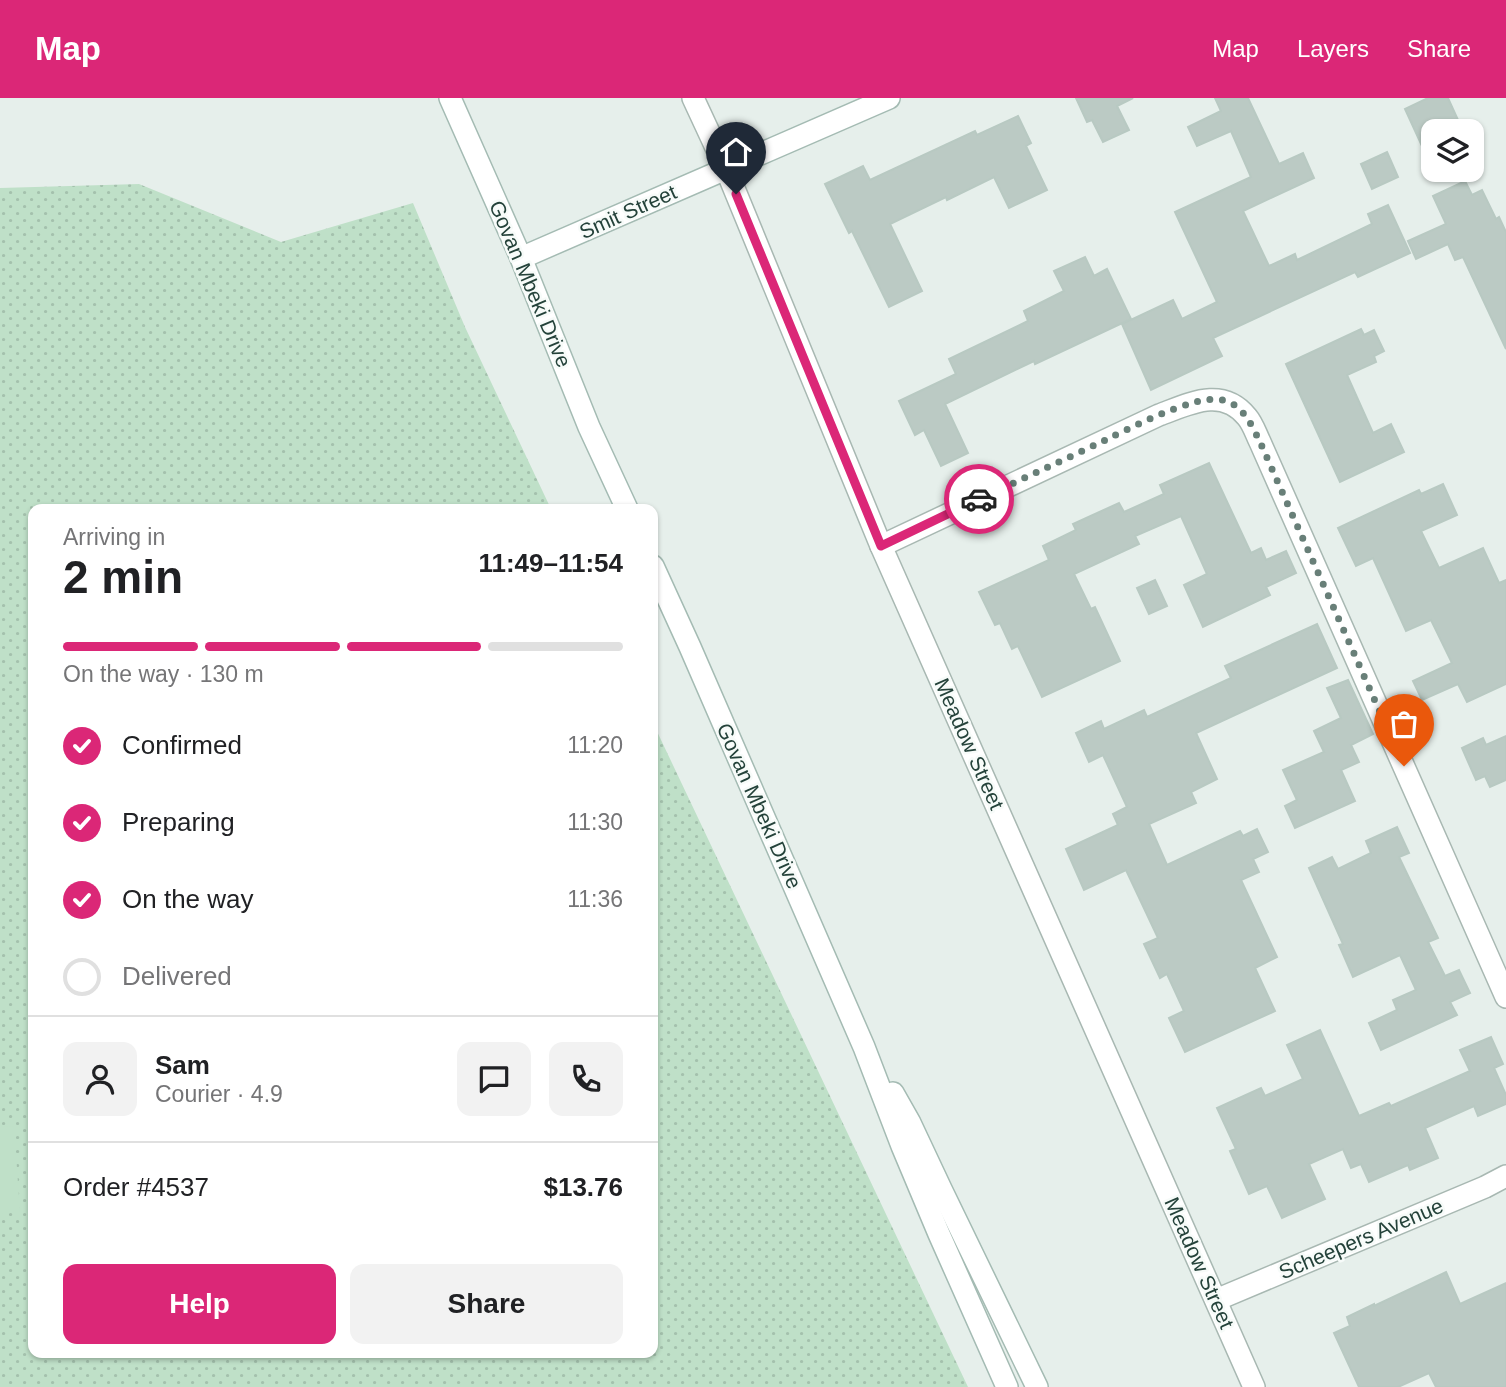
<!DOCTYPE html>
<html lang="en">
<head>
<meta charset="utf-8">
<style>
	body { margin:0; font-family:Helvetica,sans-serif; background:#f2f2f2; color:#202124; height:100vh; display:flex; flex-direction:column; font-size:26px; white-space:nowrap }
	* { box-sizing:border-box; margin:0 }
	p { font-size:23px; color:#757577 }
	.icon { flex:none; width:38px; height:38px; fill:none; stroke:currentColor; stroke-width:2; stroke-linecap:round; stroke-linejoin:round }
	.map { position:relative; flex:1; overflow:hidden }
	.drawer { position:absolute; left:28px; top:406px; width:630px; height:854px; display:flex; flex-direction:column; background:#fff; border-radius:14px; box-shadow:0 2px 5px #0004 }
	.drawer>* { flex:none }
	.tools { position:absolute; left:1421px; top:21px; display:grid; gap:14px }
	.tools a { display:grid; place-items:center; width:63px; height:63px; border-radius:14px; background:#fff; box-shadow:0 2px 5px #0004; font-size:35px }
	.pin { position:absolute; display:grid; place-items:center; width:60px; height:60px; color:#fff; margin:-72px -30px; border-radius:50% 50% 50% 0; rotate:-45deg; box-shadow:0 0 7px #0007 }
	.pin .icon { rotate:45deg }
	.courier { position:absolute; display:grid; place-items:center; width:70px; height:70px; margin:-35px; border:5px solid #db2777; border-radius:50%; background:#fff; color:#222; box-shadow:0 2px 9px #0007 }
	.headline em { font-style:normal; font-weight:700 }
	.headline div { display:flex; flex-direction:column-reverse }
	.headline { display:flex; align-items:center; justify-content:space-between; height:119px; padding:0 35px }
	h1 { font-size:46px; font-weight:700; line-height:52px }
	.bar { display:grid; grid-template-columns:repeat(4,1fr); gap:10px 7px; align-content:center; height:84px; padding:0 35px }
	.bar i { height:9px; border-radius:5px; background:#e0e0e0 }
	.bar .selected { background:#db2777 }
	.bar p { grid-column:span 4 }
	.line { display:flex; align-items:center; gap:18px; padding:0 35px; border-top:2px solid #e0e0e0 }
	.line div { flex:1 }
	.round { display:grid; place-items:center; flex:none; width:74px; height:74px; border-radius:14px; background:#f2f2f2 }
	ol { padding:0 35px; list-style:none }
	li { display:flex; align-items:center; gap:21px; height:77px }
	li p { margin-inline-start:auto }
	li .icon { padding:7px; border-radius:50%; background:#db2777; color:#fff; stroke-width:4 }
	li:last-child { color:#757577 }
	li i { width:38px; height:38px; border:4px solid #e0e0e0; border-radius:50% }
	.cta { display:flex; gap:14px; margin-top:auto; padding:14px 35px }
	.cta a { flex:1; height:80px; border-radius:14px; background:#db2777; color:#fff; font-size:28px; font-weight:700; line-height:80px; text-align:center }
	.cta a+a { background:#f2f2f2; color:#202124 }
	header { display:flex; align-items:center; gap:42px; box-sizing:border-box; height:98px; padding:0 35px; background:#db2777; color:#fff }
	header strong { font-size:33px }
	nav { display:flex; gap:38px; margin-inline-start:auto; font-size:24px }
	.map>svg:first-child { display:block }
	.grass { fill:url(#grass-dots) }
	.pitch { fill:#bfe0c8 }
	.building { fill:#bbcac4; stroke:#b8c9c2; stroke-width:2 }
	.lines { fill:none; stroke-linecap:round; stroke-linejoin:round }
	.street-casing { stroke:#a8b8b2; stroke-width:24 }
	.secondary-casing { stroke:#a4bbb3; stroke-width:24 }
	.street { stroke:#fff; stroke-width:21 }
	.secondary { stroke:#fff; stroke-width:21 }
	.done { stroke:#687f78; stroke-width:7; stroke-dasharray:0 12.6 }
	.route { stroke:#db2777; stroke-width:9 }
	.labels { text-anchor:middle; stroke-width:5; stroke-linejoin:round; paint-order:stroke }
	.street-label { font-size:21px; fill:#24423a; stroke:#f7fbf9 }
</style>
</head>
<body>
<header>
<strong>Map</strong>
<nav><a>Map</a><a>Layers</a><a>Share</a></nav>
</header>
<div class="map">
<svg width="1506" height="1289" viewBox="0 0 1506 1289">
	<defs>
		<pattern id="grass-dots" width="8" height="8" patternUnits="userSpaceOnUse" patternTransform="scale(1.75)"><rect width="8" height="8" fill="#bfe0c8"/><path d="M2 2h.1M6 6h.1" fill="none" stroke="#a4c1ad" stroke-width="1.8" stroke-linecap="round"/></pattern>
	</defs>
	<rect width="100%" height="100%" fill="#e6efeb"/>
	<path class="grass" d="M139,86l142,58 132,-39 52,124 86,182h-518v844h620v-630l315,664h-968v-1199z"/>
	<path class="pitch" d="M14,1028l6,86 -20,2v-87z"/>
	<g class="building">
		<path d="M1076,0h57l-16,8 12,24 -26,12 -11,-22 -5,2z"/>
		<path d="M1215,0h33l31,66 24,-11 11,25 -71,33 26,55 26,-12 2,6 75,-36 -4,-10 20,-9 22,48 -52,24 -3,-5 -142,66 9,18 -71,34 -29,-66 51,-24 9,19 35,-17 -42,-90 76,-35 -20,-46 -34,15 -9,-19 33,-16z"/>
		<path d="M1428,0h20l15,33h-30v39l-28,-61z"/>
		<path d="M1018,18l13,27 -5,3 21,44 -38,18 -15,-31 -47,23 -1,-3 -56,27 32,67 -33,16 -37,-76 -3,2 -24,-49 38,-18 7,14 105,-49 2,4z"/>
		<path d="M1387,54l11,25 -26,12 -11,-25z"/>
		<path d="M1465,83l7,14 10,-5 14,29 3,-2 7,15v117l-43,-92 -8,3 -7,-16 -32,15 -8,-18 38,-17 -13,-28z"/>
		<path d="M1085,159l9,19 13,-7 24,50 -96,45 -1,-3 -89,43 23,49 -27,13 -17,-36 -9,5 -16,-34 57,-27 -7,-15 79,-38 -4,-10 40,-20 -10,-20z"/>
		<path d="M1361,231l3,6 10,-5 10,21 -10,5 2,6 -29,13 26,58 18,-9 13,28 -64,30 -54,-118z"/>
		<path d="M1209,365l42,90 10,-5 5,12 20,-9 10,22 -30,14 4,8 -67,32 -19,-42 23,-11 -26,-58 -46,20 4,8 -65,30 17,35 4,-2 25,54 -78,36 -24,-51 -6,3 -12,-26 -5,2 -16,-33 70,-32 -6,-14 33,-16 -3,-6 46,-21 5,9 40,-18 -4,-9z"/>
		<path d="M1443,386l14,31 -36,16 18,37 44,-20 16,35 7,-3v104l-39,18 -9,-18 -36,16 -9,-19 39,-18 -21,-43 -25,11 -33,-73 -17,8 -18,-38 81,-38 2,4z"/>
		<path d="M1155,482l12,26 -18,8 -12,-26z"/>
		<path d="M1317,526l20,44 -141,65 21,46 -26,13 5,11 -47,21 18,41 73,-34 3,5 14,-7 11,23 -15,7 6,13 -18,8 36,77 -22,11 20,43 -90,41 -16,-34 15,-7 -17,-37 -7,4 -16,-34 14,-6 -32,-68 -42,20 -18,-41 52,-24 -5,-11 14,-7 -24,-52 -14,7 -13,-29 25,-12 3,8 40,-19 3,7 84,-39 -6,-12z"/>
		<path d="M1348,582l25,54 -22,11 8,17 -18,8 14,31 -60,27 -10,-22 12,-6 -14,-30 41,-18 -10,-21 27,-13 -14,-30z"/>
		<path d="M1506,638v44l-16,7 -5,-11 -9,4 -14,-32 21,-10 3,7z"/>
		<path d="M1397,729l12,26 -10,4 39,81 -10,4 17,34 14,-6 11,23 -20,9 7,13 -76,35 -12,-27 28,-13 -4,-10 23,-10 -16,-35 -47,22 -14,-32 4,-1 -34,-76 23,-11 6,12 33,-16 -5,-12z"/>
		<path d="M1320,932l39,86 30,-13 2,3 79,-35 -10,-21 31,-13 12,27 -9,4 12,27v9l-28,12 -4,-10 -49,22 13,30 -28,12 -2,-5 -39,17 -8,-18 -10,4 -8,-19 -34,15 16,35 -43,19 -15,-32 -18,8 -19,-43 6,-2 -19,-41 44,-20 4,8 38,-17 -16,-34z"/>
		<path d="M1446,1174l14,32 46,-21v104h-70l-7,-14 -31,14h-39l-25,-54 16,-7 -3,-9 27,-13v2z"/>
	</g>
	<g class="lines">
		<defs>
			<g id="street">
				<path d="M693,0l33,71 155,377 373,841"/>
				<path d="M881,448l278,-131c30,-11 63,-29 88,2 6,7 9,17 13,25l246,555"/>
				<path d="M1216,1202l269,-113 21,-11"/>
			</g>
			<g id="secondary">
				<path d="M450,0l71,160 68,169 38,82"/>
				<path d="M521,160l368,-160"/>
				<path d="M653,468l37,81 174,400 38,99 37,88 68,153"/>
				<path d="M893,995l17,30 31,66 96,198"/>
			</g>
		</defs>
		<use href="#street" class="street-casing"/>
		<use href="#secondary" class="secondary-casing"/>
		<use href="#street" class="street"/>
		<use href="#secondary" class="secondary"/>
	</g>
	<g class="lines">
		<path class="done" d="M979,401c39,-18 78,-36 118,-55 26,-12 98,-51 125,-44 21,4 30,26 38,42l144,324"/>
		<path class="route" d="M736,96l145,352 98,-47"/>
	</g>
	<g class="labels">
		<g class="street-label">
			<text transform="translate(628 114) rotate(-24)" y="7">Smit Street</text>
			<text transform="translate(530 186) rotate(67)" y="7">Govan Mbeki Drive</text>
			<text transform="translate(969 646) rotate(66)" y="7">Meadow Street</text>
			<text transform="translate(759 708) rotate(66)" y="7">Govan Mbeki Drive</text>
			<text transform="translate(1361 1141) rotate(-23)" y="7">Scheepers Avenue</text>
			<text transform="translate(1199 1165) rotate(66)" y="7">Meadow Street</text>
		</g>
	</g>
</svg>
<div class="tools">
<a><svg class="icon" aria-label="layers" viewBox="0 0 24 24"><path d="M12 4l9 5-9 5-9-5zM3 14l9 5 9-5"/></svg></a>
</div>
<div class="pin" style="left:1404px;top:668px;background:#ea580c"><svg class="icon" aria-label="bag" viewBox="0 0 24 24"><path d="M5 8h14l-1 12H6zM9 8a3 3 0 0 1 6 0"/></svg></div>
<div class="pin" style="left:736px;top:96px;background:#1f2937"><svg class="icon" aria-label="home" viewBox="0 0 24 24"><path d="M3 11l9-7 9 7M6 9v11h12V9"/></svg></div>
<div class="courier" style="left:979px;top:401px"><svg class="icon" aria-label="car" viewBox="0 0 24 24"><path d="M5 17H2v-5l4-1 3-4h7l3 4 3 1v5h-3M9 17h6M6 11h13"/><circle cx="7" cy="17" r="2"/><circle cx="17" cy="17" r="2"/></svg></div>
<section class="drawer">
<div class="headline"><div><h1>2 min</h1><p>Arriving in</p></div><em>11:49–11:54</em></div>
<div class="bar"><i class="selected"></i><i class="selected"></i><i class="selected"></i><i></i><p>On the way · 130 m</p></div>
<ol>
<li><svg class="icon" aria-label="check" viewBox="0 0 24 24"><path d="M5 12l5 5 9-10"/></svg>Confirmed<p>11:20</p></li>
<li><svg class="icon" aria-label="check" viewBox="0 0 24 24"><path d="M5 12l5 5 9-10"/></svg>Preparing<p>11:30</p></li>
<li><svg class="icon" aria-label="check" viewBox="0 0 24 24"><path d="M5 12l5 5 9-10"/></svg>On the way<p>11:36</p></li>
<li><i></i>Delivered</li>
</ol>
<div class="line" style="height:126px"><a class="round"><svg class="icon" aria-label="person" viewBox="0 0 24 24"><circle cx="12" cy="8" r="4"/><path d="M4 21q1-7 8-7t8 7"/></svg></a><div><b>Sam</b><p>Courier · 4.9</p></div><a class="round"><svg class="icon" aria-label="chat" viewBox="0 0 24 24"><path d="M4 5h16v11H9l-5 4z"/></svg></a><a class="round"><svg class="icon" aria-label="phone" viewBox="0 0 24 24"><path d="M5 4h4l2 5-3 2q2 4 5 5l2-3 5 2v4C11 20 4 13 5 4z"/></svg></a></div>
<div class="line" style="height:91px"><div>Order #4537</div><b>$13.76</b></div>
<div class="cta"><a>Help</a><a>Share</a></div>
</section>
</div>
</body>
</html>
